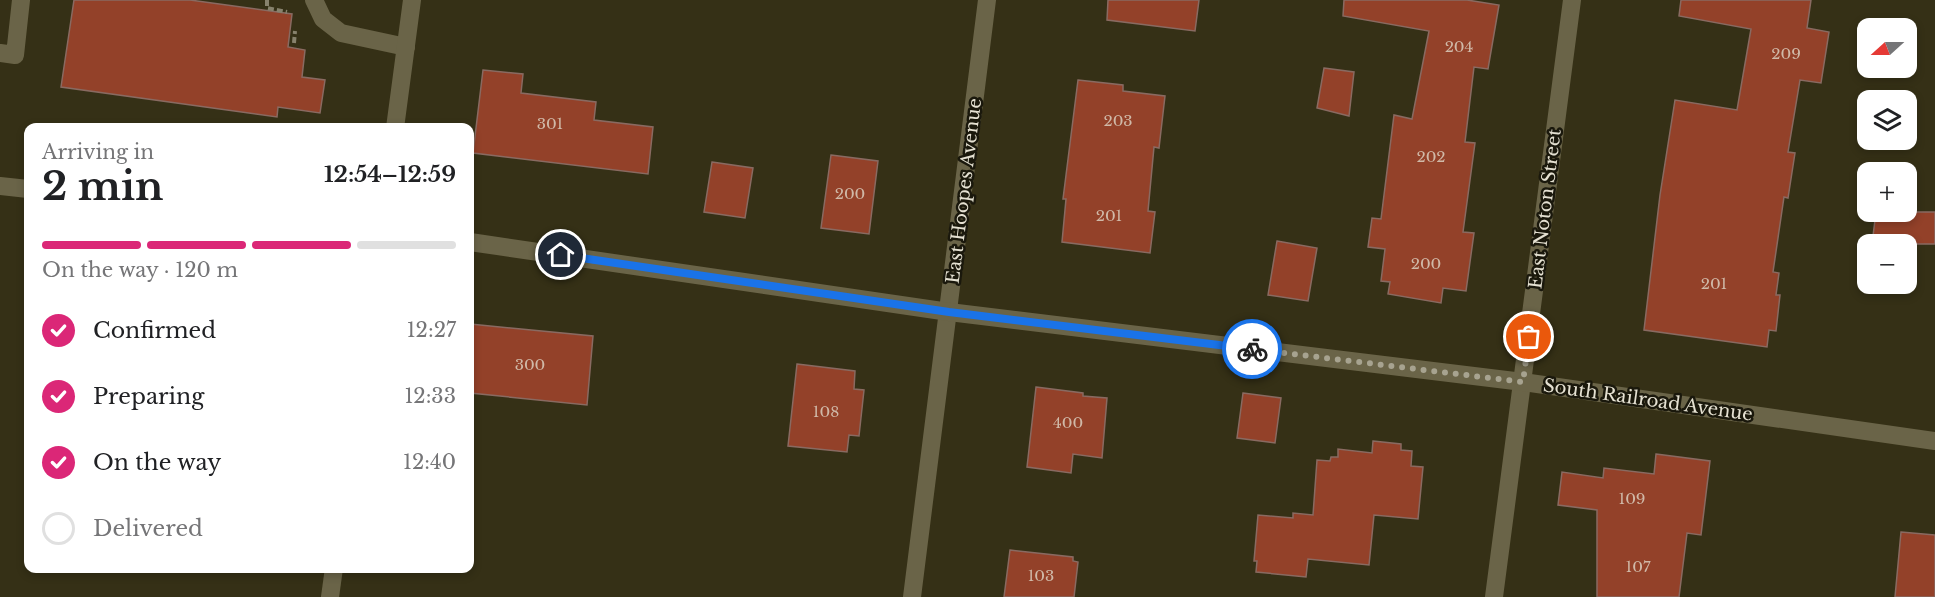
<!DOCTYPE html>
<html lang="en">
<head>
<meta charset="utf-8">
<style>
	body { margin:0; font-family:"Libre Baskerville",serif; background:#f6f6f6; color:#202124; height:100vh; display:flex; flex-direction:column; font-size:22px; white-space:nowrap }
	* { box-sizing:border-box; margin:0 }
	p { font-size:20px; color:#757577 }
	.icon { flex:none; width:33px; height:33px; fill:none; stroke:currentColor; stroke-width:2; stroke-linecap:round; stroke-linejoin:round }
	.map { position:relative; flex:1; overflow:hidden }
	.sheet { position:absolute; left:24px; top:123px; width:450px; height:450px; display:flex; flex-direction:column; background:#fff; border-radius:12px; box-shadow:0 3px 9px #0003 }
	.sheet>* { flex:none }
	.needle { width:39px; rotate:249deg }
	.tools { position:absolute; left:1857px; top:18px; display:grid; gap:12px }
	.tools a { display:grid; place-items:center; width:60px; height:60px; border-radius:12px; background:#fff; box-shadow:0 3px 9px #0003; font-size:30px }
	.pin { position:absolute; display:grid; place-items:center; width:51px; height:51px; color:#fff; margin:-26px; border:3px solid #fff; border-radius:50%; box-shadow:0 2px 6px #0007 }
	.courier { position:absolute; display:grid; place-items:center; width:60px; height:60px; margin:-30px; border:4px solid #1a73e8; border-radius:50%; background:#fff; color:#222; box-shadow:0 2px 8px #0007 }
	.head em { font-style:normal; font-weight:700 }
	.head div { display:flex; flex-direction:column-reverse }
	.head { display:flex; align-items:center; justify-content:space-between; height:102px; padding:0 18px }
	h1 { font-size:39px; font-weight:700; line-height:45px }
	.bar { display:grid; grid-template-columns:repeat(4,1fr); gap:9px 6px; align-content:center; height:72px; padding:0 18px }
	.bar i { height:8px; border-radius:4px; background:#e0e0e0 }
	.bar .active { background:#db2777 }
	.bar p { grid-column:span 4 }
	ol { padding:0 18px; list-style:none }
	li { display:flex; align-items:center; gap:18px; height:66px }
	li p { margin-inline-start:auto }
	li .icon { padding:6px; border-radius:50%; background:#db2777; color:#fff; stroke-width:4 }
	li:last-child { color:#757577 }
	li i { width:33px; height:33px; border:3px solid #e0e0e0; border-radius:50% }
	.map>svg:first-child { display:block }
	.building { fill:#934129; stroke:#896a61; stroke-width:1.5 }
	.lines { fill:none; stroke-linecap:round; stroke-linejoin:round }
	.path { stroke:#87826d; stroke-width:4; stroke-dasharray:6 3; stroke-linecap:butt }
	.service { stroke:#6a6448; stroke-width:18 }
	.minor { stroke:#6a6448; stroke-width:18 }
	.tertiary { stroke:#6a6448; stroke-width:18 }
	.done { stroke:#a7a390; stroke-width:6; stroke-dasharray:0 10.8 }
	.route { stroke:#1a73e8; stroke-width:8 }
	.labels { text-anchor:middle; stroke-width:5; stroke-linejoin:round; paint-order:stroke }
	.number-label { font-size:15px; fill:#d0b9a8 }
	.street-label { font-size:18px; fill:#e5e1d2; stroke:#1a180c }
</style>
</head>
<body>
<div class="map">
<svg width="1935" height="597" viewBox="0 0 1935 597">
	<rect width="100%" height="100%" fill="#353016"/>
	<g class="building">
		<path d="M74,0h116l102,14 -4,33 17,3 -3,27 23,3 -5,33 -42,-6 -1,10 -216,-30z"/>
		<path d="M1108,0h91l-4,31 -88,-11z"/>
		<path d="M1344,0h123l32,5 -11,64 -14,-2 -9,75 10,1 -12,89 11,1 -8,58 -23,-3 -2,15 -53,-9 2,-12 -9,-1 4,-32 -17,-2 4,-29 9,1 13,-104 18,4 17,-88 -86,-15z"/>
		<path d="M1681,0h130l-4,28 22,4 -8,51 -21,-3 -12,72 7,1 -7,45 -4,-1 -11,75 6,1 -3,22h4l-4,36 -7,-1 -2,17 -123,-17 16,-135 15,-95 62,10 14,-81 -72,-13z"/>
		<path d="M1324,68l30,4 -5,44 -32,-8z"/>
		<path d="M483,70l40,4 -2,19 75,9 -2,18 59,7 -5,47 -175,-21z"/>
		<path d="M1078,80l45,5v6l42,5 -6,52 -5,-1 -6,64 7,1 -5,41 -88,-11 4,-43h-3z"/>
		<path d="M831,155l47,6 -9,73 -48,-6z"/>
		<path d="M712,162l41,6 -8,50 -41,-6z"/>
		<path d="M1876,212h59v32h-63z"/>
		<path d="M1277,241l40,7 -9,53 -40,-6z"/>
		<path d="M470,324l123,12 -6,69 -117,-12z"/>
		<path d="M797,364l58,7 -1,18 10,1 -5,46 -10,-1 -2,17 -59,-6z"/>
		<path d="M1036,387l47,6v3l24,2 -5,60 -29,-4 -2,19 -44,-6z"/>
		<path d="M1243,393l38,5 -6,45 -38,-5z"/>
		<path d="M1373,441l28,3v6l11,1 -1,15 12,1 -5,52 -44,-4 -5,50 -61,-6 -2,18 -50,-5 1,-11h-3l4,-46 35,3v-5l20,2 4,-55 13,1 1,-4h7v-8l34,4z"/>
		<path d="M1656,454l54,7 -9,74 -14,-2 -8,64h-82v-87l-39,-5 4,-33 41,6 1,-10 50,6z"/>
		<path d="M1901,532l34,3v62h-40z"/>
		<path d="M1010,550l63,7v4l5,1 -4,35h-70z"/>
	</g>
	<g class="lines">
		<g class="path">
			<path d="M267,0v8l20,4"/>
			<path d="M294,43l1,-12"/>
		</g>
		<g class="service">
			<path d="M314,0l9,19 18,14 65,14"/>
			<path d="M0,53l15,2 6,-55"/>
		</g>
		<g class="minor">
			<path d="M395,128l17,-128"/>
			<path d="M330,597l4,-29"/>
			<path d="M912,597l75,-597"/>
			<path d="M1494,597l78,-597"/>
		</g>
		<g class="tertiary">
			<path d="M0,186l28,3"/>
			<path d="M470,242l479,70 574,70 412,59"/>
		</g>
	</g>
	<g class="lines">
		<path class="done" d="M1252,349l271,33 6,-45"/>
		<path class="route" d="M561,255l388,57 303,37"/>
	</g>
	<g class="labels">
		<g class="number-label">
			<text x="1459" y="52">204</text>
			<text x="1786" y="59">209</text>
			<text x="1118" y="126">203</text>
			<text x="550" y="129">301</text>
			<text x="1431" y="162">202</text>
			<text x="850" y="199">200</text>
			<text x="1109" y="221">201</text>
			<text x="1426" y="269">200</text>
			<text x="1714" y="289">201</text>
			<text x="530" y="370">300</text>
			<text x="826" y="417">108</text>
			<text x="1068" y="428">400</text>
			<text x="1632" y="504">109</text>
			<text x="1638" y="572">107</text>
			<text x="1041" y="581">103</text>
		</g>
		<g class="street-label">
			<text transform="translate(964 191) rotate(-83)" y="6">East Hoopes Avenue</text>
			<text transform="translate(1545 209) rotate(-83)" y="6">East Noton Street</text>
			<text transform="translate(1648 400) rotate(8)" y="6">South Railroad Avenue</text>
		</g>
	</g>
</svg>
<div class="tools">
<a><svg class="needle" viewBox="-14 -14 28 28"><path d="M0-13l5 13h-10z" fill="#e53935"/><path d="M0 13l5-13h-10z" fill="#757577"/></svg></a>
<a><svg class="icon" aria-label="layers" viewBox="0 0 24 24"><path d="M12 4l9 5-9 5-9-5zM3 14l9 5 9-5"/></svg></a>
<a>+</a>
<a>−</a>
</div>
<div class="pin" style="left:1529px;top:337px;background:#ea580c"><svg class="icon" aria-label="bag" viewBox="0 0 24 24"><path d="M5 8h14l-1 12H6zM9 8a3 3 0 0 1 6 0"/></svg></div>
<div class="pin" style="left:561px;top:255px;background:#1f2937"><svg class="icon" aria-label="home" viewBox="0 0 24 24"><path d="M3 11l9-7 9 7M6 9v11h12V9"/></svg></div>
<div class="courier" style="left:1252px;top:349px"><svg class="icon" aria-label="bike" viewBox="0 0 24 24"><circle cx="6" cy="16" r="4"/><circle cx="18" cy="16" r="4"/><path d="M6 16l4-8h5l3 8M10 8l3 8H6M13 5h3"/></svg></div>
<section class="sheet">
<div class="head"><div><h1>2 min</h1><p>Arriving in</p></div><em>12:54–12:59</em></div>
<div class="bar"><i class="active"></i><i class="active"></i><i class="active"></i><i></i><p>On the way · 120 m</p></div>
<ol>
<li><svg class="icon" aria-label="check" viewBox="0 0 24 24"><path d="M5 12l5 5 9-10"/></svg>Confirmed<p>12:27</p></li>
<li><svg class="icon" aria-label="check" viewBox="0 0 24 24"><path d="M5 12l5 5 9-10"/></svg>Preparing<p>12:33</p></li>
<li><svg class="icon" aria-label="check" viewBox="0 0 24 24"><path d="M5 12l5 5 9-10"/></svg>On the way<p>12:40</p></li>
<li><i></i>Delivered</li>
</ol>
</section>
</div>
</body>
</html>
